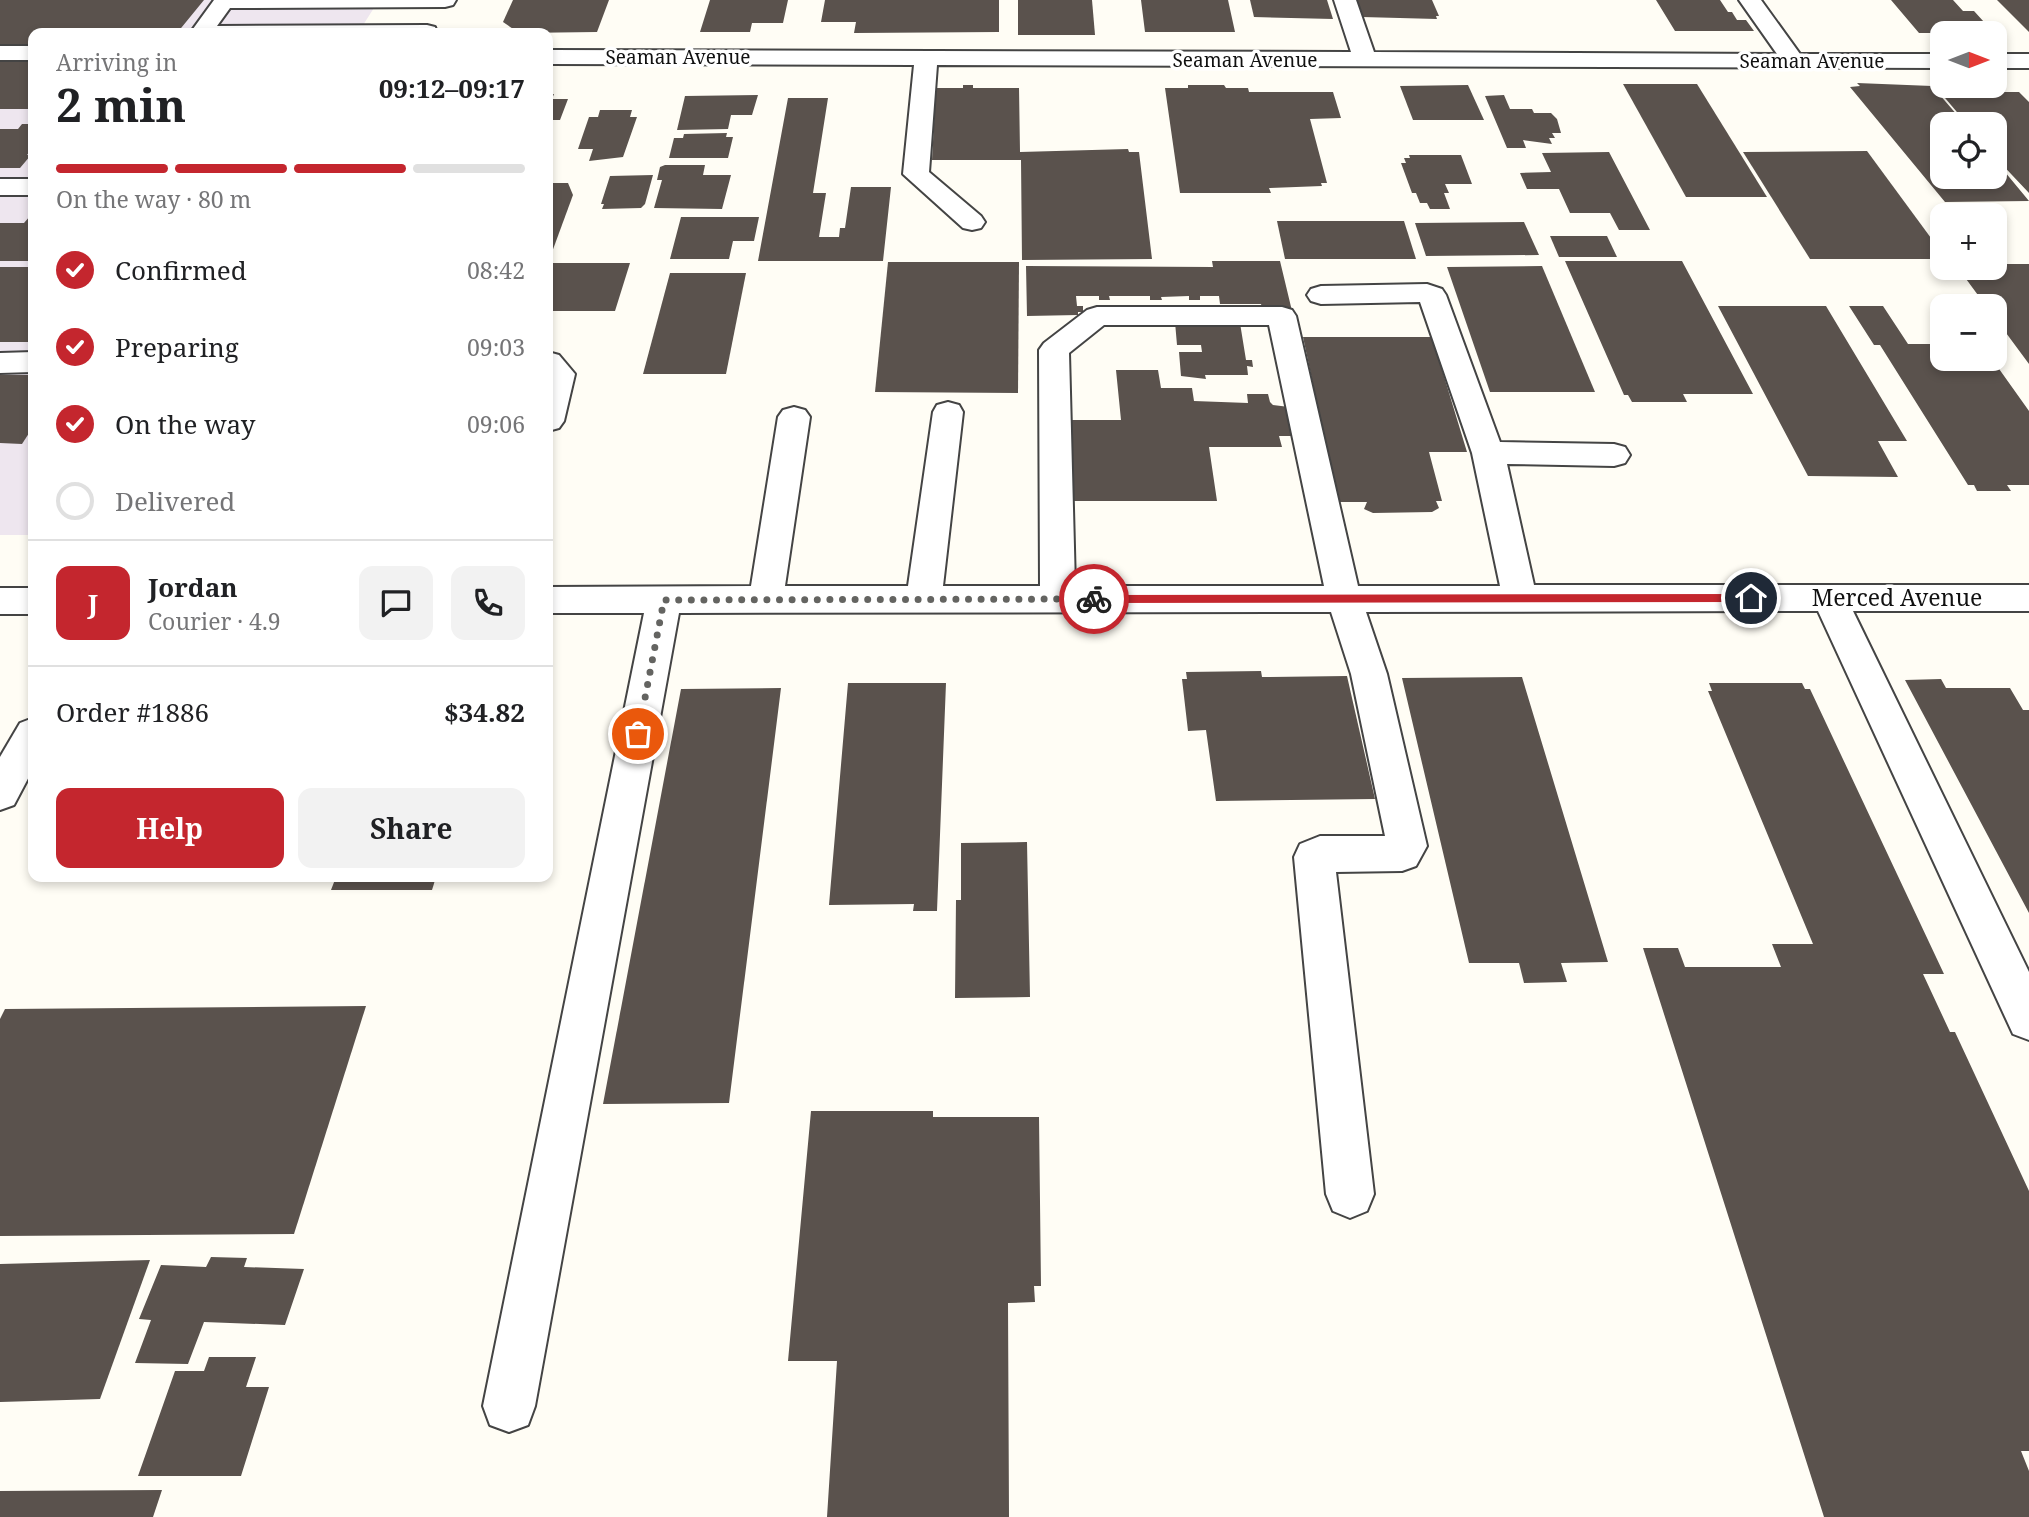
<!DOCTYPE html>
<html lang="en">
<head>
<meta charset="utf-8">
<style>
	body { margin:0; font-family:"Noto Serif",serif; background:#f2f2f2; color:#202124; height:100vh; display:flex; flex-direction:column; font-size:26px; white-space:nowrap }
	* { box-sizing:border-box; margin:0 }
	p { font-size:23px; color:#757577 }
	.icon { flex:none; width:38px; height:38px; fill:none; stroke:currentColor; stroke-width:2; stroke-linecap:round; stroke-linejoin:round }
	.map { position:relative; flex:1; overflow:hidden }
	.drawer { position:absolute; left:28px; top:28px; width:525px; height:854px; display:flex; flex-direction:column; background:#fff; border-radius:14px; box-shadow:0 4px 10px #0003 }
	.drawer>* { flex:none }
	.needle { width:46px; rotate:90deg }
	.fabs { position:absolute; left:1930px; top:21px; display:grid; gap:14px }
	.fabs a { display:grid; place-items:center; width:77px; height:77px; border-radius:14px; background:#fff; box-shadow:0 4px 10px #0003; font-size:35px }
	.pin { position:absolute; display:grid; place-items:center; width:60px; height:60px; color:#fff; margin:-30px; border:4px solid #fff; border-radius:50%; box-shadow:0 2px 7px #0007 }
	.courier { position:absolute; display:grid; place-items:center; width:70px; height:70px; margin:-35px; border:5px solid #c4262e; border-radius:50%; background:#fff; color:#222; box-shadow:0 2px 9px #0007 }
	.overview em { font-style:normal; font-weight:700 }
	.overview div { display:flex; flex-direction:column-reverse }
	.overview { display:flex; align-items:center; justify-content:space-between; height:119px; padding:0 28px }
	h1 { font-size:46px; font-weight:700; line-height:52px }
	.bar { display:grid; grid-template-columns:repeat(4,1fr); gap:10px 7px; align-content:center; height:84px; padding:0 28px }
	.bar i { height:9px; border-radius:5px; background:#e0e0e0 }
	.bar .current { background:#c4262e }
	.bar p { grid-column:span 4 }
	.line { display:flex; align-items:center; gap:18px; padding:0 28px; border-top:2px solid #e0e0e0 }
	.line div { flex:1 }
	.round { display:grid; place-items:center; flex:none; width:74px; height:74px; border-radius:14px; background:#f2f2f2 }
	ol { padding:0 28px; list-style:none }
	li { display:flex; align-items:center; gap:21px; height:77px }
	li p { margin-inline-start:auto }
	li .icon { padding:7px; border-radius:50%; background:#c4262e; color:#fff; stroke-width:4 }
	li:last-child { color:#757577 }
	li i { width:38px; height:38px; border:4px solid #e0e0e0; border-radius:50% }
	.button { display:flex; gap:14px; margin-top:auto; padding:14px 28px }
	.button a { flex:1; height:80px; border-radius:14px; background:#c4262e; color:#fff; font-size:28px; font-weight:700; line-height:80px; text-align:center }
	.button a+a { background:#f2f2f2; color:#202124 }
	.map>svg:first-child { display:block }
	.industrial { fill:#eee6ef }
	.building { fill:#5a524d }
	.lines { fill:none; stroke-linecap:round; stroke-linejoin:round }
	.minor-casing { stroke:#444; stroke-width:4 }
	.minor { fill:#fff; fill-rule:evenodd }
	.route { fill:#c4262e }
	.done { stroke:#646461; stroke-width:7; stroke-dasharray:0 12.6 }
	.labels { text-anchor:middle; stroke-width:7; stroke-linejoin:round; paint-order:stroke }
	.far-street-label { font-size:19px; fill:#111; stroke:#fff }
	.street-label { font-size:23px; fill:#111; stroke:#fff }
</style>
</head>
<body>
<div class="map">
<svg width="2029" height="1517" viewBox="0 0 2029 1517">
	<rect width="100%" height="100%" fill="#fffdf5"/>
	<path class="industrial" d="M0,0h379l-21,33h-325v502h-33z"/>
	<g class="building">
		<path d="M0,0h204l-27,33h-144v14h-33z"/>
		<path d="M513,0h96l-12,32 -78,1 -16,-11z"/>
		<path d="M710,0h78l-5,23h-31l-2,9h-50z"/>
		<path d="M825,0h174v32l-145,1 2,-11h-35z"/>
		<path d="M1018,0h74l3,35h-77z"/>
		<path d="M1141,0h87l7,32h-90z"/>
		<path d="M1250,0h77l6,19 -79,-2z"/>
		<path d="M1356,0h76l7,16h-3l1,3 -75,-2z"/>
		<path d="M1656,0h64l8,12h4l5,8h9l8,11h-79z"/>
		<path d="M1891,0h62l10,11h11l20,22h-75z"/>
		<path d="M1997,0h32v32z"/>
		<rect x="0" y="61" width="33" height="48"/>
		<path d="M1857,83l75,3 33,38h-23v53h53v-17l34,41 -84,1 -95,-115 10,-1z"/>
		<path d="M1623,84h74l70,113h-81z"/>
		<path d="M963,85h10v3h46l1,64 108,-3 1,3h10l13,107 -130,1 -1,-100h-89l4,-72h27z"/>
		<path d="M1188,85h36l2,3h22l1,4h84l8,26 -31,1 17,64h-6l1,3 -53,2 2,5h-91l-15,-105h23z"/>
		<path d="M1468,85l16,35h-71l-13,-34z"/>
		<path d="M1940,92h79l10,10v91l-34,-36v-33h-28z"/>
		<path d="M548,94h6l-2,5h16l-8,21h-12z"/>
		<path d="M758,95l-6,20h-21l-3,14 -51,1 8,-34z"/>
		<path d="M1504,95l6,14h22l2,4h17l6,6 4,14h-9l3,5h-6l3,6 -29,-4 3,8h-19l-22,-52z"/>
		<path d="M788,98h40l-15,95h13l-7,44h20l1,-9h5l6,-41h40l-8,74h-125z"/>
		<path d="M600,110h32l-2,7h7l-14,40 -34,4 4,-12h-15l11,-32h9z"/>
		<path d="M22,124h11v24l-6,7h4l-11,13h-20v-39h18z"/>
		<path d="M727,133l-1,4h7l-5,21h-59l5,-20h9l1,-4z"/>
		<path d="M1867,151l75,102v6h-132l-67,-107z"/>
		<path d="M1609,152l41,78h-31l-9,-17h-40l-11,-24h-32l-7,-16 31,-1 -9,-19z"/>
		<path d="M1409,155h52l11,29h-27l4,9h-5l6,16h-20l-3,-6h-7l-4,-10h-4l-11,-30h5l-2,-5h6z"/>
		<path d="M665,165h40l-2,10h28l-9,34 -68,-1 8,-28h-5l3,-13z"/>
		<path d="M653,175l-8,29 -4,4 -39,1 2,-5h-3l9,-28z"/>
		<path d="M548,183h20l5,12 -25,68z"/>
		<path d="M30,216h3v45h-33v-38h24z"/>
		<path d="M681,217h78l-5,24h-21l-4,18h-59z"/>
		<path d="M1277,221h127l12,38h-131z"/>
		<path d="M1524,222l15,33 -113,1 -11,-33z"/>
		<path d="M1550,236h57l10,21h-58z"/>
		<path d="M1212,261h68l12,50h-29l-2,-7h-41l-1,-8h-19v4h-11v-4l-28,1 1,3h-12v-4h-41l1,4h-11v-4h-23l1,10h6v6h-5v3l-51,1 -1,-50 187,1z"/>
		<path d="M1565,261h117l71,133h-70l4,8h-55l-4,-7h-4z"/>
		<path d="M888,262h131l-1,131 -143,-1z"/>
		<path d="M548,263h82l-15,48h-67z"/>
		<path d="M1995,264h34v100l-34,-46v-12h-9l-28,-38h37z"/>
		<path d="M1542,266l53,126h-105l-43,-125z"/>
		<rect x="0" y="267" width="33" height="75"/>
		<path d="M670,273h76l-20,101h-83z"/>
		<path d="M1718,306h108l81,135h-29l20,36 -90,-1z"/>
		<path d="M1849,306h34l25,38h34v15h50l37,52v74h-22l4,6h-34l-3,-6h-6l-88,-140h-6z"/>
		<path d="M1175,322l65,1 6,37h6l1,7 -6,-1 1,9h-43l1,4 -25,-3 -2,-24h23l-1,-7h-24z"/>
		<path d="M1303,337h129l35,115h-38l13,49h-6l3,7 -7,4 -59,1 -9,-4 3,-7h-29z"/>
		<path d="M1116,370h42l3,18h31l2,13 54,2 -1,-9h21l2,8 3,3 24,3 6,28h-24l3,11h-73l8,54h-151l-3,-81h58z"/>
		<path d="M0,375h33v52l-11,17 -22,-1z"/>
		<path d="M1261,671l1,6 85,-1 28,123 -159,2 -10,-71 -18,1 -6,-52h5l-1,-7z"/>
		<path d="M1522,677l86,285 -47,1 6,19 -43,1 -5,-20h-50l-67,-285z"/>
		<path d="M1941,679l5,9h64l13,22h6v203l-124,-233z"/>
		<path d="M848,683h98l-9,228h-24l1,-7 -85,1z"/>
		<path d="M1709,683h93l3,6h5l134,285h-21l27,58h5l74,159v260h-8l8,20v46h-205l-181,-569h35l7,19h96l-9,-23h41l-105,-253h4z"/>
		<path d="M781,688l-52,415 -126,1 78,-415z"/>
		<path d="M1027,842l3,155 -75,1 1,-98h5v-57z"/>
		<path d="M336,877h100l-4,13h-101z"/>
		<path d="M366,1006l-72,228 -294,2v-217l5,-10z"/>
		<path d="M811,1111h122v6h106l2,169h-7l1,16 -27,1 1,214h-182l10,-156h-49z"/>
		<path d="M211,1257l36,1 -3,9 60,2 -19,56 -81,-3 -16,42 -53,-1 16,-43 -12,-1 22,-54 45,2z"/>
		<path d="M150,1260l-50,139 -100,3v-138z"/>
		<path d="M209,1357h47l-10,30h23l-28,89h-103l37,-105h29z"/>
		<path d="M162,1490l-9,27h-153v-26z"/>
	</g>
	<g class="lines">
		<defs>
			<g id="minor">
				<path d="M214,0h242l-3,5 -8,2 -215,1 -13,18 210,-1 8,2 2,6h-247z"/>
				<path d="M1334,0h22l18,52 403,2 -38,-54h22l39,54h142v14l-1005,-3 -8,107 52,44 4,6 -4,6 -9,2 -9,-2 -60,-54 11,-109 -366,-1v-14l803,2z"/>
				<rect x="0" y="46" width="33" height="14"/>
				<rect x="1995" y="54" width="34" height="14"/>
				<rect x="0" y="179" width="33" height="16"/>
				<path d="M1427,284l15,5 4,6 54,147 114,2 11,3 5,8 -5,8 -11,3 -107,-2 27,121h495v26h-176l176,361v68l-16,-6 -195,-423 -452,1 21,62 40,172 -11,20 -14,5 -66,1 38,322 -7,17 -17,7 -17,-7 -7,-17 -32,-337 6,-13 20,-8h65l-34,-162 -20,-62 -652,1 -144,793 -7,19 -19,7 -19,-7 -7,-19 161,-793h-96v-26l203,-1 27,-169 5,-7 11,-3 11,3 5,7 -25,169h123l25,-174 4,-7 11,-3 11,3 4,7 -20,174h97l-1,-236 5,-7 43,-33 10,-3h185l10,3 4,6 62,270h142l-28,-133 -52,-151 -99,2 -10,-3 -4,-6 4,-6 10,-3zM1104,325h165l55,261h-249l-6,-233z"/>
				<path d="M33,352v20l-33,1v-20z"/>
				<path d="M548,352l11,3 16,19 -11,47 -5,7 -11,3z"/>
				<rect x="0" y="588" width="33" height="26"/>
				<path d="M33,718v51l-19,36 -14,5v-53l20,-34z"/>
			</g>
		</defs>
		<use href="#minor" class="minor-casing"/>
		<use href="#minor" class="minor"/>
	</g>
	<path class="route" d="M1751,594l6,4 -6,4 -657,1 -5,-4 5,-4z"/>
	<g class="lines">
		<path class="done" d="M638,734l26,-134 430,-1"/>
	</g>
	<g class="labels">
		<g class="far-street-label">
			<text x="678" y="64">Seaman Avenue</text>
			<text x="1245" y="67">Seaman Avenue</text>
			<text x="1812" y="68">Seaman Avenue</text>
		</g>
		<g class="street-label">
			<text x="1897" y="606">Merced Avenue</text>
		</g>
	</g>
</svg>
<div class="fabs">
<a><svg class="needle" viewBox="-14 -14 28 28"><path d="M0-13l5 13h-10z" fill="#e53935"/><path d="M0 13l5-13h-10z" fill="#757577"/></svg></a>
<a><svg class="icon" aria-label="locate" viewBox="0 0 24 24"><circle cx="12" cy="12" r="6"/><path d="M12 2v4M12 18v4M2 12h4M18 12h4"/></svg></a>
<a>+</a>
<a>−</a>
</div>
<div class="pin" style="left:638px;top:734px;background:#ea580c"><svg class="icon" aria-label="bag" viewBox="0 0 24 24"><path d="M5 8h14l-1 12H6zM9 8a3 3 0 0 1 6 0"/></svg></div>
<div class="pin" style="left:1751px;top:598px;background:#1f2937"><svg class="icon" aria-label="home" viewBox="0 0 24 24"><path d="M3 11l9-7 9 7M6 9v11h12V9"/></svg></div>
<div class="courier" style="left:1094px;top:599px"><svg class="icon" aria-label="bike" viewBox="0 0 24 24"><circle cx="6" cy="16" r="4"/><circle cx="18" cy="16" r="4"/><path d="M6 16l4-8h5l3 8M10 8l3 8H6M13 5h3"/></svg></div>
<section class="drawer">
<div class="overview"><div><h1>2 min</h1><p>Arriving in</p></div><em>09:12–09:17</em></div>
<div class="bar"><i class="current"></i><i class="current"></i><i class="current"></i><i></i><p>On the way · 80 m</p></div>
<ol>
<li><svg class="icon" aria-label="check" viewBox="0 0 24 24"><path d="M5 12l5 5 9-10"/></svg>Confirmed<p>08:42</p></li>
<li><svg class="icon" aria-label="check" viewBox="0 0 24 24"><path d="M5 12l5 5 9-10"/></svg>Preparing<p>09:03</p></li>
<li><svg class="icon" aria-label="check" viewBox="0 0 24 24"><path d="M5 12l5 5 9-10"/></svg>On the way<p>09:06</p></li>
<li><i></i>Delivered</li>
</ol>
<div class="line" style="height:126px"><b class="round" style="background:#c4262e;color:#fff">J</b><div><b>Jordan</b><p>Courier · 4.9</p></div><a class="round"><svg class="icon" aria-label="chat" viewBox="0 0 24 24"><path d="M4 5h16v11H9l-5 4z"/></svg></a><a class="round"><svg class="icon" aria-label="phone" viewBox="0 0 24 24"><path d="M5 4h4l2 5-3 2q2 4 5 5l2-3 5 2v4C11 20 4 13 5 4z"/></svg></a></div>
<div class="line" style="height:91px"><div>Order #1886</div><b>$34.82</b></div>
<div class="button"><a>Help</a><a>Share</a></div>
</section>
</div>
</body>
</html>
